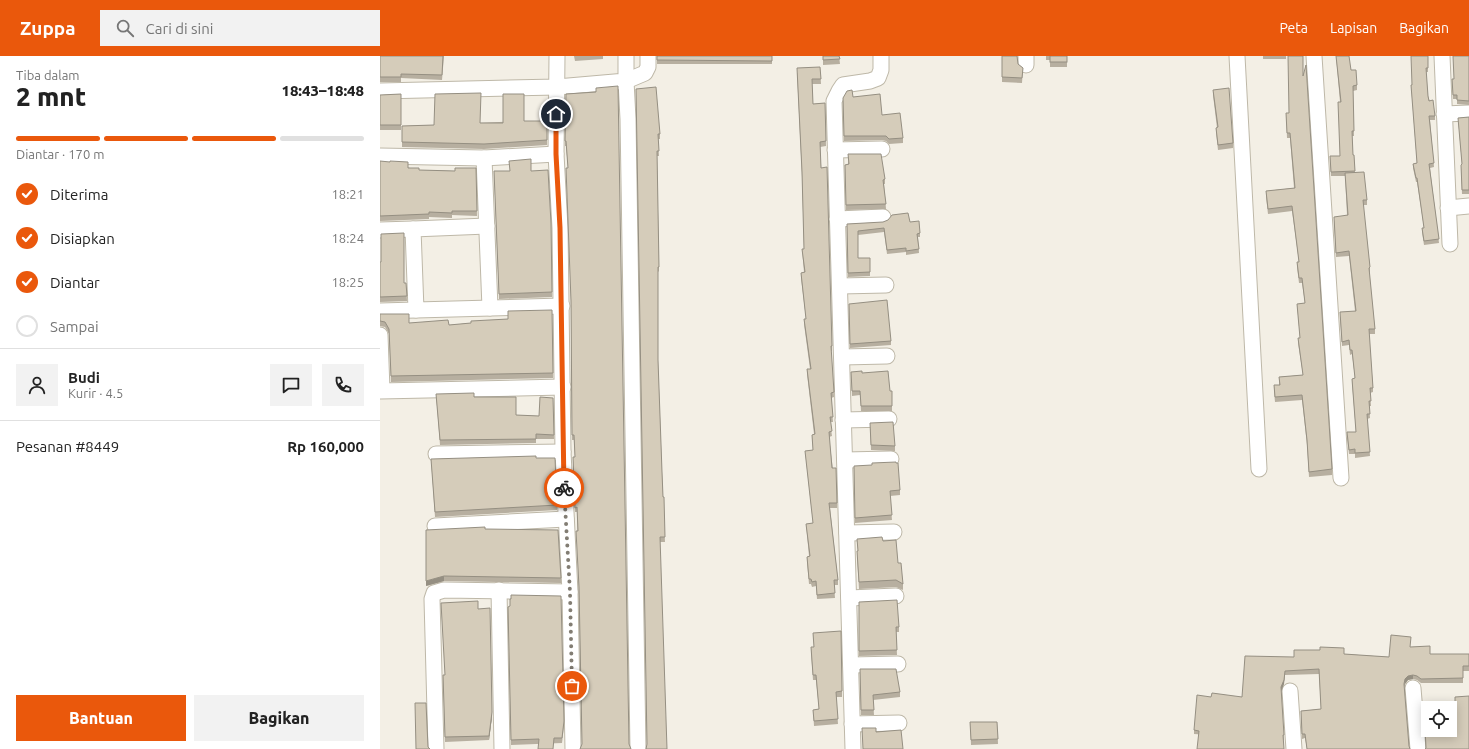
<!DOCTYPE html>
<html lang="id">
<head>
<meta charset="utf-8">
<style>
	body { margin:0; font-family:Ubuntu,sans-serif; background:#f2f2f2; color:#222; height:100vh; display:flex; flex-direction:column; font-size:15px; white-space:nowrap }
	* { box-sizing:border-box; margin:0 }
	p { font-size:13px; color:#767676 }
	.icon { flex:none; width:22px; height:22px; fill:none; stroke:currentColor; stroke-width:2; stroke-linecap:round; stroke-linejoin:round }
	.map { position:relative; flex:1; overflow:hidden }
	.drawer { display:flex; flex-direction:column; background:#fff; width:380px }
	.drawer>* { flex:none }
	.controls { position:absolute; left:1041px; top:645px; display:grid; gap:8px }
	.controls a { display:grid; place-items:center; width:36px; height:36px; border-radius:0px; background:#fff; box-shadow:0 2px 10px #0003; font-size:20px }
	.pin { position:absolute; display:grid; place-items:center; width:34px; height:34px; color:#fff; margin:-17px; border:2px solid #fff; border-radius:50%; box-shadow:0 1px 4px #0007 }
	.courier { position:absolute; display:grid; place-items:center; width:40px; height:40px; margin:-20px; border:3px solid #ea580c; border-radius:50%; background:#fff; color:#222; box-shadow:0 1px 5px #0007 }
	.summary em { font-style:normal; font-weight:800 }
	.summary div { display:flex; flex-direction:column-reverse }
	.summary { display:flex; align-items:center; justify-content:space-between; height:68px; padding:0 16px }
	h1 { font-size:26px; font-weight:800; line-height:30px }
	.bar { display:grid; grid-template-columns:repeat(4,1fr); gap:6px 4px; align-content:center; height:48px; padding:0 16px }
	.bar i { height:5px; border-radius:3px; background:#e0e0e0 }
	.bar .on { background:#ea580c }
	.bar p { grid-column:span 4 }
	.line { display:flex; align-items:center; gap:10px; padding:0 16px; border-top:1px solid #e0e0e0 }
	.line div { flex:1 }
	.round { display:grid; place-items:center; flex:none; width:42px; height:42px; border-radius:0px; background:#f2f2f2 }
	ol { padding:0 16px; list-style:none }
	li { display:flex; align-items:center; gap:12px; height:44px }
	li p { margin-inline-start:auto }
	li .icon { padding:4px; border-radius:50%; background:#ea580c; color:#fff; stroke-width:4 }
	li:last-child { color:#767676 }
	li i { width:22px; height:22px; border:2px solid #e0e0e0; border-radius:50% }
	.button { display:flex; gap:8px; margin-top:auto; padding:8px 16px }
	.button a { flex:1; height:46px; border-radius:0px; background:#ea580c; color:#fff; font-size:16px; font-weight:800; line-height:46px; text-align:center }
	.button a+a { background:#f2f2f2; color:#222 }
	header { display:flex; align-items:center; gap:24px; box-sizing:border-box; height:56px; padding:0 20px; background:#ea580c; color:#fff }
	header strong { font-size:19px }
	nav { display:flex; gap:22px; margin-inline-start:auto; font-size:14px }
	.search { width:280px; height:36px; background:#f2f2f2; display:flex; align-items:center; gap:10px; box-sizing:border-box; padding:0 14px; border-radius:0px; color:#767676; font-size:15px }
	main { display:flex; flex:1; min-height:0 }
	.map>svg:first-child { display:block }
	.lines { fill:none; stroke-linecap:round; stroke-linejoin:round }
	.minor-casing { stroke:#beb8a8; stroke-width:17 }
	.minor { stroke:#fff; stroke-width:15 }
	.wall { fill:#b7afa0 }
	.shaded-wall { fill:#958f82 }
	.building { fill:#d5ccba; stroke:#958f82; fill-rule:evenodd }
	.done { stroke:#827d73; stroke-width:4; stroke-dasharray:0 7.2 }
	.route { stroke:#ea580c; stroke-width:5 }
</style>
</head>
<body>
<header>
<strong>Zuppa</strong>
<div class="search"><svg class="icon" aria-label="search" viewBox="0 0 24 24"><circle cx="10" cy="10" r="6"/><path d="M15 15l6 6"/></svg>Cari di sini</div>
<nav><a>Peta</a><a>Lapisan</a><a>Bagikan</a></nav>
</header>
<main>
<section class="drawer">
<div class="summary"><div><h1>2 mnt</h1><p>Tiba dalam</p></div><em>18:43–18:48</em></div>
<div class="bar"><i class="on"></i><i class="on"></i><i class="on"></i><i></i><p>Diantar · 170 m</p></div>
<ol>
<li><svg class="icon" aria-label="check" viewBox="0 0 24 24"><path d="M5 12l5 5 9-10"/></svg>Diterima<p>18:21</p></li>
<li><svg class="icon" aria-label="check" viewBox="0 0 24 24"><path d="M5 12l5 5 9-10"/></svg>Disiapkan<p>18:24</p></li>
<li><svg class="icon" aria-label="check" viewBox="0 0 24 24"><path d="M5 12l5 5 9-10"/></svg>Diantar<p>18:25</p></li>
<li><i></i>Sampai</li>
</ol>
<div class="line" style="height:72px"><a class="round"><svg class="icon" aria-label="person" viewBox="0 0 24 24"><circle cx="12" cy="8" r="4"/><path d="M4 21q1-7 8-7t8 7"/></svg></a><div><b>Budi</b><p>Kurir · 4.5</p></div><a class="round"><svg class="icon" aria-label="chat" viewBox="0 0 24 24"><path d="M4 5h16v11H9l-5 4z"/></svg></a><a class="round"><svg class="icon" aria-label="phone" viewBox="0 0 24 24"><path d="M5 4h4l2 5-3 2q2 4 5 5l2-3 5 2v4C11 20 4 13 5 4z"/></svg></a></div>
<div class="line" style="height:52px"><div>Pesanan #8449</div><b>Rp 160,000</b></div>
<div class="button"><a>Bantuan</a><a>Bagikan</a></div>
</section>
<div class="map">
<svg width="1089" height="693" viewBox="0 0 1089 693">
	<rect width="100%" height="100%" fill="#f3efe5"/>
	<g class="lines">
		<defs>
			<g id="minor">
				<path d="M177,0l-1,98 4,74 3,224 7,140 3,157"/>
				<path d="M646,0v9"/>
				<path d="M857,0l22,413"/>
				<path d="M934,0l27,422"/>
				<path d="M1062,0l8,188"/>
				<path d="M0,35l177,-4 69,-6v-25"/>
				<path d="M1064,58l25,-1"/>
				<path d="M455,94l47,-1"/>
				<path d="M0,100l104,2 72,-4"/>
				<path d="M104,102l6,150"/>
				<path d="M1068,152l21,-2"/>
				<path d="M457,163l46,-2"/>
				<path d="M107,170l-74,3 3,81 146,-4"/>
				<path d="M0,174l33,-1"/>
				<path d="M460,230l46,-1"/>
				<path d="M0,255l36,-1"/>
				<path d="M0,279l2,55"/>
				<path d="M462,301l45,-1"/>
				<path d="M0,335l183,-4"/>
				<path d="M463,364l46,-1"/>
				<path d="M56,398l127,-2"/>
				<path d="M465,404l46,-1"/>
				<path d="M55,470l131,-7"/>
				<path d="M467,477l47,-1"/>
				<path d="M119,534l3,159"/>
				<path d="M469,542l47,-2"/>
				<path d="M471,609l47,-1"/>
				<path d="M1033,632l5,61"/>
				<path d="M910,635l4,58"/>
				<path d="M472,668l47,-1"/>
				<path d="M56,693l-4,-150 2,-6 10,-3 126,2"/>
				<path d="M258,693l-10,-630 -2,-38 19,-8 3,-6v-11"/>
				<path d="M473,693l-19,-648 5,-10 4,-6 27,-4 8,-3 3,-8v-14"/>
			</g>
		</defs>
		<use href="#minor" class="minor-casing"/>
		<use href="#minor" class="minor"/>
	</g>
	<g class="wall">
		<path d="M0,0h64l-2,24 -41,-2v4h-21z"/>
		<path d="M194,0h29v3l-28,2z"/>
		<rect x="277" y="0" width="115" height="8"/>
		<path d="M443,0h16l1,8 -17,1z"/>
		<path d="M622,0l16,8 5,4 -1,15 -20,-1z"/>
		<path d="M666,0h21v11h-17v-7h-4z"/>
		<rect x="883" y="0" width="23" height="3"/>
		<path d="M956,0l15,14 6,15v5l-4,1 1,45h-2l1,19h1l1,18 12,27v5h-4l7,62v5h-1l6,57v5h-6l4,54v4l-3,1 1,13h-2l1,12 -3,1 3,37 -15,2v-4h-6l-2,-17 9,-5 -4,-49v-4l3,-1 -3,-24 -2,1 -1,-10 -7,1 -2,-29 15,-6 -6,-55 -13,1 -2,-36 13,-6 -2,-39h-14l-1,-15v-5h10v-54z"/>
		<path d="M1048,0v16h-2l2,24 7,20v4h-5l4,47 -4,1 9,75 -15,2 -2,-13v-4h2l-7,-46h-1l-3,-14v-4l4,-1 -6,-78h1z"/>
		<path d="M1089,0v49l-12,-1v-5h-4l-1,-20h2z"/>
		<path d="M440,11l1,17h-9l1,20 12,-1 1,43 -6,1 12,199v5h-1l3,46 -3,1 2,24h-3l2,14 -3,1 8,66v5h-7l8,72v5h-4l1,13 -18,1 -1,-13 -4,1 -1,-3h-2l-2,-22v-5l2,-1 -3,-32 7,-1 -8,-72 8,-1 -1,-15 2,-1 -7,-60v-5h3l-6,-45v-5h2l-5,-41v-5l3,-1 -2,-23h2l-2,-72 -5,-104z"/>
		<path d="M923,20l29,393v6l-23,2 -2,-32 -5,-45 -27,2 -1,-11v-6h5v-8l24,-2 -5,-32v-5h2l-3,-34 8,-1 -3,-20h-3l-2,-16v-5h2l-7,-51 -24,3 -2,-17v-6l28,-3 -4,-50h-3l-1,-25h3z"/>
		<path d="M256,33l24,45v5h-2l1,17h-2l2,111v4l-1,1v88l4,112 3,70h-5l-13,202z"/>
		<path d="M833,34l20,53v5l-15,2 -2,-18v-4h1l-4,-33z"/>
		<path d="M216,36l-14,652 -5,-232h-2l-2,-50 2,-5 -1,-17h-2l-1,-134 -3,-138 -2,-22h-1l1,-52z"/>
		<path d="M21,38v36h-21v-35z"/>
		<path d="M473,41l29,18 21,23v5l-14,1 -3,-3 -4,-1 -38,1 -1,-43z"/>
		<path d="M1089,61v77h-7l-1,-25 1,-5 -4,-46z"/>
		<path d="M144,65h23v24l-63,4 -82,-2v-21l32,-1z"/>
		<path d="M468,98l37,25v5h-1l2,25 -40,1 -1,-45 3,-1z"/>
		<path d="M0,105l39,9 36,1 21,-3 1,48 -25,-1v3l-23,-1v2l-49,2z"/>
		<path d="M114,115h37l20,52 1,74 -53,2z"/>
		<path d="M530,166l10,11v4h-2l1,16 -13,2v-3l-19,2 -3,-22 -26,3v23h12v18l-22,1 -1,-53z"/>
		<path d="M0,206l24,21h2l1,18 -27,1z"/>
		<path d="M469,248l42,37v4l-41,3z"/>
		<path d="M172,254l1,68 -162,4 -2,-48 -4,-7 -5,-1v-12l29,9 40,2 22,-2 37,-4z"/>
		<path d="M471,316l11,1 28,18h2v20h-31l-1,-16 -8,1z"/>
		<path d="M56,338l38,3 42,18 23,1 14,-18 1,41h-18v4l-96,2z"/>
		<path d="M490,372l25,18v5l-24,-1z"/>
		<path d="M156,402l21,47v5l-122,7 -4,-58z"/>
		<path d="M474,410l46,24v5l-10,1 2,24 -37,3z"/>
		<path d="M105,473l76,49v5l-117,-2 -18,5z"/>
		<path d="M477,483l26,2 15,22 5,21v6l-7,-3 -37,2 -2,-32v-6h1z"/>
		<path d="M479,546l40,25v5h-3l1,23 -38,1z"/>
		<path d="M128,551l56,119 -2,17 -51,2z"/>
		<path d="M433,577l29,58v6h-6l2,27 -24,2 -1,-16 6,-1 -3,-29h-3l-2,-28v-5h3z"/>
		<path d="M1031,591l19,7h39v17h-6v12h-42l-4,-3 -4,-1 -5,1 -3,4 -1,3 5,59 1,3h-103l-2,-11 -3,1 -1,-28 20,-2 -2,-35 -34,1 -1,9 -3,7 3,49 -90,-6v-4l17,-33h31l52,-40 50,-3 45,3z"/>
		<path d="M480,613l40,23v5l-27,3 1,15h-13z"/>
		<path d="M63,619h2l47,42 -3,23 -44,2z"/>
		<path d="M590,666h27l1,22 -27,1z"/>
	</g>
	<g class="shaded-wall">
		<path d="M64,520v5l-18,5v-5z"/>
		<path d="M905,615l-1,13 -3,8v-5z"/>
		<path d="M1033,619v4l-5,1 -3,4 -1,5 1,-10 3,-3z"/>
		<path d="M112,656v5l-3,23v-4z"/>
	</g>
	<g class="building">
		<path d="M0,0h63l-1,19 -41,-1v3h-21z"/>
		<path d="M277,0h115v5l-115,-1z"/>
		<path d="M443,0h16l1,3 -17,1z"/>
		<path d="M622,0h15l1,8 5,4 -1,10 -20,-1z"/>
		<rect x="670" y="0" width="17" height="6"/>
		<path d="M908,0h15v20l3,-11 26,404 -23,3 -2,-32 -5,-45 -27,2 -1,-12h6l-1,-8 24,-2 -5,-37h2l-3,-34 8,-1 -3,-25h-3l-2,-16h2l-7,-56 -24,3 -2,-18 29,-3 -5,-55h-3l-1,-20h3z"/>
		<path d="M956,0h13l2,14h5l1,15 -4,1 1,45h-2l1,24h1l1,16 -24,1 -1,-16h10l-2,-54h3z"/>
		<path d="M1031,0h17v12h-2l2,28 1,5 4,-1 2,16h-6l5,47 -5,1 10,75 -15,2 -2,-13h2l-7,-50h-1l-3,-14 4,-1 -6,-78h1z"/>
		<path d="M1073,0h16v45l-12,-1v-5h-4l-1,-16h2z"/>
		<path d="M440,11l1,12h-9l1,25 12,-1 1,38 -6,1 1,26 6,-1 5,179h-1l3,46 -3,1 2,24h-3l2,14 -3,1 3,36h4l1,35h-8l9,77h-4l1,13 -18,2 -1,-14 -4,1 -1,-3h-2l-2,-22 3,-1 -4,-32 7,-1 -8,-72 8,-1 -1,-15 3,-1 -8,-65h4l-7,-50h2l-5,-46 4,-1 -3,-23h2l-2,-77 -5,-104z"/>
		<path d="M238,30l11,658 2,5h-51l2,-5 -3,-157 -3,-56h2l-1,-24 -2,1 -2,-51h2l-1,-22h-2l-1,-134 -5,-133h2l-2,-27h-1l1,-47 30,-2v-4z"/>
		<path d="M276,31l4,47h-2l1,17h-2l2,116h-1v93l4,112 1,25h1l1,40h-5l7,212h-21l1,-5 -11,-655z"/>
		<path d="M849,32l4,55 -15,2 -2,-17 2,-1 -5,-37z"/>
		<path d="M472,34l1,7 27,-3 2,21 18,-2 3,25 -14,1 -3,-3h-42l-1,-38 4,-7z"/>
		<path d="M101,37l-1,30h23v-29h21v27h23v19l-63,4 -82,-2v-16l32,-1 1,-31z"/>
		<path d="M21,38v31h-21v-30z"/>
		<path d="M1089,61v73h-7l-1,-25 1,-1 -4,-46z"/>
		<path d="M468,98h33l4,25 -2,1 3,24 -40,1 -1,-40 4,-1z"/>
		<path d="M151,103v12l17,-1 3,53 1,69 -53,2 -5,-123h16l-1,-10z"/>
		<path d="M0,105l10,1v-1l18,1v6h11v2l36,1v-3h21l1,43h-25v2l-23,-1v2l-49,2z"/>
		<path d="M984,116l3,28h-4l7,67 -1,1 6,61h-6l4,59h-3l1,13h-2l1,13h-3l3,38 -15,1v-4l-6,1 -2,-18h9l-4,-53 3,-1 -3,-28h-2l-1,-10 -7,2 -2,-30 16,-1 -7,-60 -13,2 -2,-36 14,-2 -3,-42z"/>
		<path d="M528,157l2,9 9,-1 1,12 -3,1 2,15 -13,2v-3l-19,2 -3,-22 -26,3v27h12v14l-22,1 -1,-49 36,-2 5,-2 4,-5z"/>
		<path d="M24,177v50h2l1,13 -27,1v-35h1v-28z"/>
		<path d="M507,244l4,41 -41,3 -1,-40z"/>
		<path d="M172,254l1,63 -162,3 -2,-47 -4,-7 -5,-1v-7h29v9l39,-3 1,5 22,-2v-2l37,-2v-8z"/>
		<path d="M482,315v2l26,-2 2,20h2v15h-31l-1,-15h-8l-1,-19z"/>
		<path d="M94,337v4h42v18l23,1 1,-19 13,1 1,37 -18,-1v5l-96,1 -4,-46z"/>
		<path d="M513,366l2,24 -24,-1 -1,-22z"/>
		<path d="M156,400v2h19l2,47 -122,7 -4,-53z"/>
		<path d="M516,406v1h2l2,27 -10,1 2,24 -37,3 -1,-52 18,-1v-2z"/>
		<path d="M105,471v2l73,1 3,48 -117,-2 -18,5v-51z"/>
		<path d="M502,481l1,4 13,-1 2,23h3l2,21 -7,-4 -37,2 -2,-31h1l-1,-12z"/>
		<path d="M131,539l50,1 3,125 -2,17h-8l-1,11h-15l1,-10 -28,1 -3,-133 2,-1v-7h1z"/>
		<path d="M517,544l2,27h-3l1,23 -38,1v-49z"/>
		<path d="M98,545v8l12,-1 2,104 -3,24 -44,1 -2,-62h2l-4,-72z"/>
		<path d="M461,575l1,60 -6,1 2,27 -24,2 -1,-11 6,-1 -3,-34h-3l-2,-28h3l-1,-14z"/>
		<path d="M1011,579l20,2 -1,10 20,-1v8h39v12h-6v12l-42,1 -4,-3 -4,-1 -5,1 -3,3 -1,5 5,62 1,3h-103l-2,-15h-3l-1,-23 20,-2 -2,-40 -34,2 -1,9 -3,7 3,48h-1l1,14h-87l2,-18 -5,-1 3,-35 14,2 1,-4 30,4 3,-41 49,1v-7h26v-3l24,1v6l45,3z"/>
		<path d="M480,613h36l4,23 -27,3 1,15h-13z"/>
		<path d="M1089,640v53h-44l1,-1 -2,-42 31,-2v-7zM1048,652h22v22h-22z"/>
		<path d="M35,647h11l2,44 2,2h-14z"/>
		<path d="M590,666h27l1,17 -27,1z"/>
		<path d="M482,672h14v4l25,-2 2,19h-40z"/>
	</g>
	<g class="lines">
		<path class="done" d="M184,432l6,104 2,94"/>
		<path class="route" d="M176,58v40l4,74 4,260"/>
	</g>
</svg>
<div class="controls">
<a><svg class="icon" aria-label="locate" viewBox="0 0 24 24"><circle cx="12" cy="12" r="6"/><path d="M12 2v4M12 18v4M2 12h4M18 12h4"/></svg></a>
</div>
<div class="pin" style="left:192px;top:630px;background:#ea580c"><svg class="icon" aria-label="bag" viewBox="0 0 24 24"><path d="M5 8h14l-1 12H6zM9 8a3 3 0 0 1 6 0"/></svg></div>
<div class="pin" style="left:176px;top:58px;background:#1f2937"><svg class="icon" aria-label="home" viewBox="0 0 24 24"><path d="M3 11l9-7 9 7M6 9v11h12V9"/></svg></div>
<div class="courier" style="left:184px;top:432px"><svg class="icon" aria-label="bike" viewBox="0 0 24 24"><circle cx="6" cy="16" r="4"/><circle cx="18" cy="16" r="4"/><path d="M6 16l4-8h5l3 8M10 8l3 8H6M13 5h3"/></svg></div>
</div>
</main>
</body>
</html>
